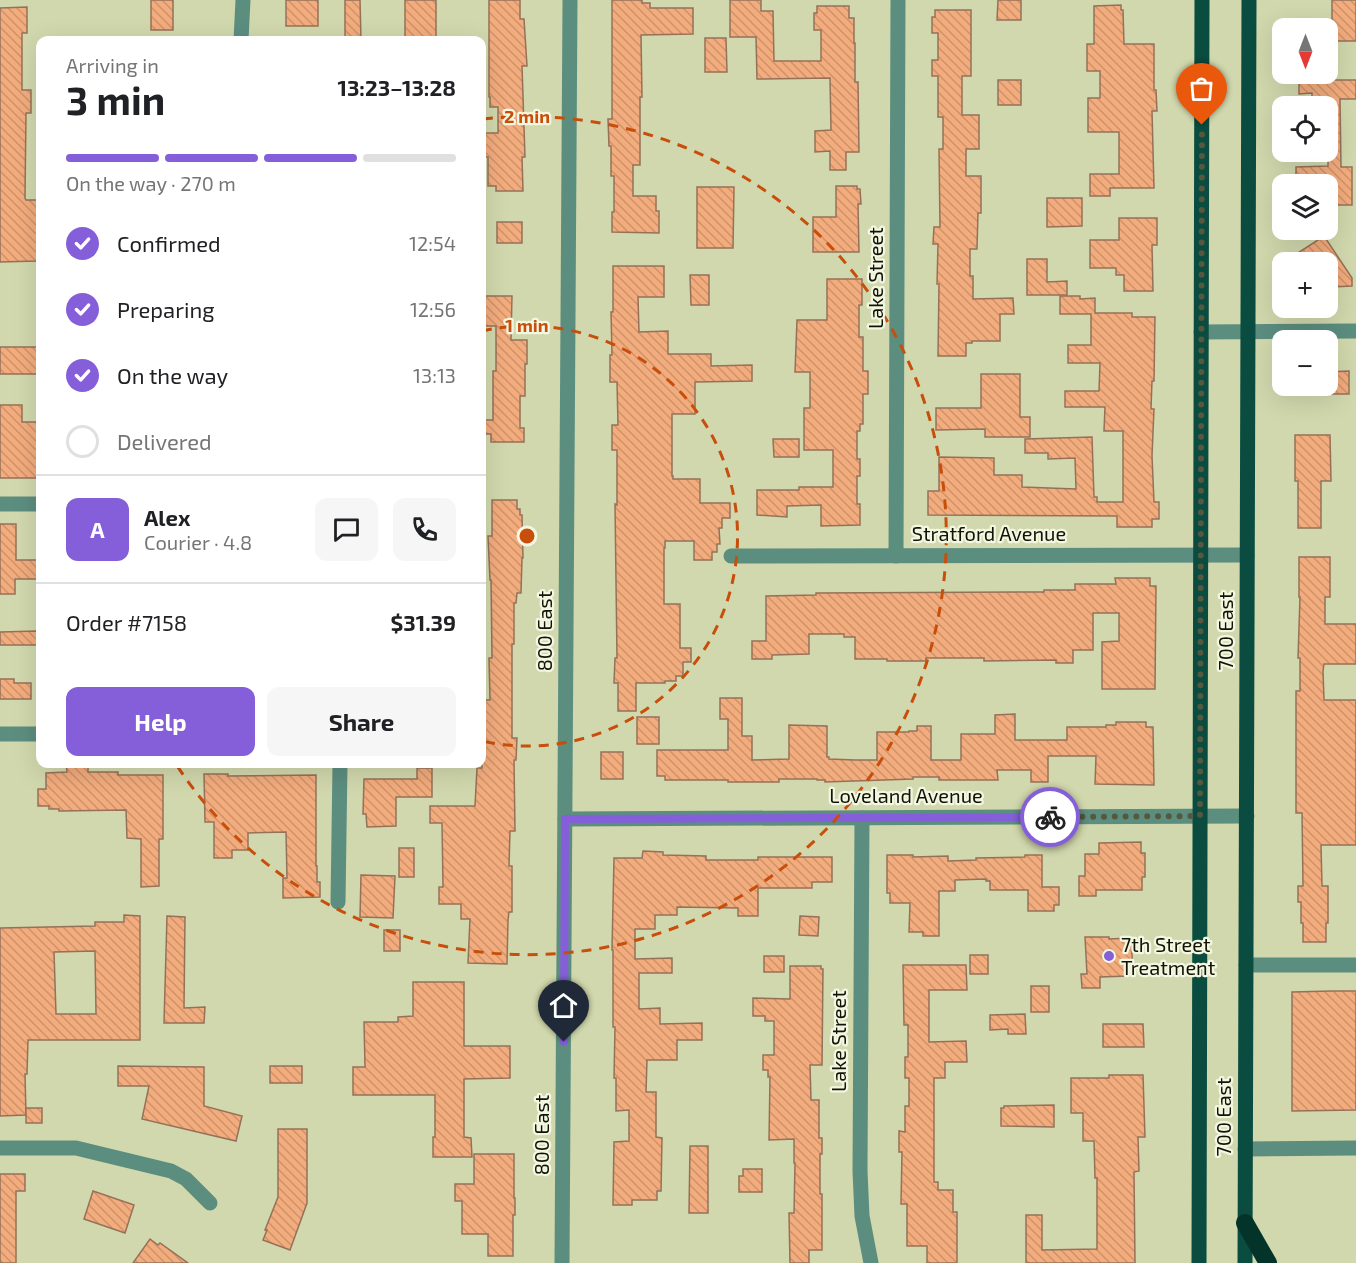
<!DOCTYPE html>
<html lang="en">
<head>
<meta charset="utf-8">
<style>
	body { margin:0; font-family:"Exo 2",sans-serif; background:#f6f6f6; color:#202124; height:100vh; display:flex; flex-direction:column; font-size:22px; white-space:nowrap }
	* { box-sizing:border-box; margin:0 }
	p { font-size:20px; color:#757577 }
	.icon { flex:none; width:33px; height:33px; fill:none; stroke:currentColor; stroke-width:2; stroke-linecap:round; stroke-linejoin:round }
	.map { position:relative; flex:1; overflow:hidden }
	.panel { position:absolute; left:36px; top:36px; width:450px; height:732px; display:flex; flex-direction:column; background:#fff; border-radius:12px; box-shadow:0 6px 24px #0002 }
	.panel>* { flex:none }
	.needle { width:39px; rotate:180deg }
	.tools { position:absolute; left:1272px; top:18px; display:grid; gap:12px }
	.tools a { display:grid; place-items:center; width:66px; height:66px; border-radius:12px; background:#fff; box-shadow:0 6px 24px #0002; font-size:30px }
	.pin { position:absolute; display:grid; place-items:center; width:51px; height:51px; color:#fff; margin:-62px -26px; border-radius:50% 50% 50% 0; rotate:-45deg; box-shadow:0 0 6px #0007 }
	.pin .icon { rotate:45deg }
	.courier { position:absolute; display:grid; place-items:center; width:60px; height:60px; margin:-30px; border:4px solid #855fd9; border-radius:50%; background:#fff; color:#222; box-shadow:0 2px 8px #0007 }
	.summary em { font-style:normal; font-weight:700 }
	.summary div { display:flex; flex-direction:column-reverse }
	.summary { display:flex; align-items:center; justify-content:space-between; height:102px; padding:0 30px }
	h1 { font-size:39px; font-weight:700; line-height:45px }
	.bar { display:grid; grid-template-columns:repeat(4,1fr); gap:9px 6px; align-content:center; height:72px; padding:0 30px }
	.bar i { height:8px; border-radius:4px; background:#e0e0e0 }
	.bar .active { background:#855fd9 }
	.bar p { grid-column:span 4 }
	.line { display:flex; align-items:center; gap:15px; padding:0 30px; border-top:2px solid #e0e0e0 }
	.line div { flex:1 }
	.round { display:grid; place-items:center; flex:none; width:63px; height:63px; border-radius:12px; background:#f6f6f6 }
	ol { padding:0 30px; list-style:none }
	li { display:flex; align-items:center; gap:18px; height:66px }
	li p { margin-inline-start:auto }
	li .icon { padding:6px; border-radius:50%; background:#855fd9; color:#fff; stroke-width:4 }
	li:last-child { color:#757577 }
	li i { width:33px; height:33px; border:3px solid #e0e0e0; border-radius:50% }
	.cta { display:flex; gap:12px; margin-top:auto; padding:12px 30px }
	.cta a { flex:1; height:69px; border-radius:12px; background:#855fd9; color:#fff; font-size:24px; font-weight:700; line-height:69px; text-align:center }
	.cta a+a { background:#f6f6f6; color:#202124 }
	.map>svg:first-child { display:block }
	.building { fill:url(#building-back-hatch); stroke:#967159; stroke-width:1.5; fill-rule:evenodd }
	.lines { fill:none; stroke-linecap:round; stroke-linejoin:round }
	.minor { stroke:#5c8e80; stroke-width:15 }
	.major { stroke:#0a4c3f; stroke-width:15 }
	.highway { stroke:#033329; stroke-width:18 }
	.done { stroke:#55583f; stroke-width:6; stroke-dasharray:0 10.8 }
	.route { stroke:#855fd9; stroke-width:8 }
	.ring { fill:none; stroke:#c84e0b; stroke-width:3; stroke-dasharray:10 8 }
	.poi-dot { fill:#855fd9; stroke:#f3f7e1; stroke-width:2 }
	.labels { text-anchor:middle; stroke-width:4.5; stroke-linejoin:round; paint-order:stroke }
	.street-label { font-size:20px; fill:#111304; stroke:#f3f7e1 }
	.poi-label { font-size:20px; fill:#111304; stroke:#f3f7e1; text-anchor:start }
	.centre { fill:#c84e0b; stroke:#f3f7e1; stroke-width:3 }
	.ring-label { font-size:18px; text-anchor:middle; font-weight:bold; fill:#c84e0b; stroke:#f3f7e1; stroke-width:4.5; stroke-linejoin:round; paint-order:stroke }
</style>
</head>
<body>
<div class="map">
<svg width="1356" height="1263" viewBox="0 0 1356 1263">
	<defs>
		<pattern id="building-back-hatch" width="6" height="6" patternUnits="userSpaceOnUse" patternTransform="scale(1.5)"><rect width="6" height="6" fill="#f3ac7d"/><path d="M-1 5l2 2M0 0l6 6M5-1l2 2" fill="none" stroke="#cf936a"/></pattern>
	</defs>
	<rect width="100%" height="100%" fill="#d2d8ad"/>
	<g class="building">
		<rect x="151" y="0" width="22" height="30"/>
		<rect x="286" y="0" width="32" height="26"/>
		<path d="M345,0h15l1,40h-16z"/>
		<rect x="405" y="0" width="31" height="40"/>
		<path d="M489,0h31v19h4l3,47h-5l3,91h-3l1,34h-27v-5h-8v-29h-6v-24h16v-26h-8v-10h-1z"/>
		<path d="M612,0h30v3h8v5h43v26l-52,1 1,62h-2v68h-7v31h23v15h3v22l-47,-1v-20h2v-36h-3v-30h-2l-1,-27h4z"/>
		<path d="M730,0h31v11h12l1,50h47v-31h-7v-17h3v-7h32v12h5v25h1v39h3l1,70h-13v18h-16v-19l-15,1v-21l16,-1 -1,-52 -73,1 -1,-42h-26z"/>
		<path d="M998,0h23v20h-24z"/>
		<rect x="1332" y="0" width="24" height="41"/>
		<path d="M1121,5v5h2l1,34h30v46h2l1,21h-5l2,77h-44v8h-20v-22h29v-42h-31v-34h12v-27h-13v-27h7v-38z"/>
		<path d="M27,7v26h-5v57h9v23h-5l-1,85 1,2h13v20h-2v41l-37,1v-254z"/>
		<path d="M935,10h36v66h-9v39h17v34h-13v27h15v37h-3l-1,36h-7v27h3v23l40,-1 1,16h-14v27h-28v2h-6v13h-28l1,-72h-2l1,-40h-5l1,-17h6l-1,-78h4v-32h-5v-41h-6v-16h6v-27h-6v-16h3z"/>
		<path d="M705,38h21l1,34h-22z"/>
		<path d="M1299,74h33v6h24v19h-16l1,68h11v38h-24v-21h-32v-17l32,-1v-60h-16v-13l-13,1z"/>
		<rect x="998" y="80" width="23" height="25"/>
		<path d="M836,186h21v3h3l1,15h-3l1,48h-46v-35h23z"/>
		<path d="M697,187h37l-1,61h-36z"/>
		<path d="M1047,198h35v28l-35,1z"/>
		<path d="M1119,218h38v27h-5l1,46h-29v-16h-8v-7h-26v-28h29z"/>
		<rect x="497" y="222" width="25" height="21"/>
		<path d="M1324,236l28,42v8l-21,1v-25h-47z"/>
		<path d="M1027,259h20v23l20,-1v14h-40z"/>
		<path d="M613,266h51v31h-26l1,35 29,-1v23h43v12l41,-1v16l-57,1v32h-23v62h1v3h27v24h30v15h-8v10h-3l1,16h-3v8h-5v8h-18v-19h-29v7h-1v56h16v44h11v14h-8v14h-7v5h-11v2h-29v28h-18v-28h-4l1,-25h2l-2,-154 2,1v-55h-5v-25h6l-1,-43h-7v-27h2l-1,-43h2z"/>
		<path d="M690,275h19v30h-18z"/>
		<path d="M827,279h35v26h-3v32h4v34h5v23h-5v30h-3v7h-3v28h3v17h-3v28h3v21l-39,1v-21l-34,1v11l-30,-2v-25h42v-3h34v-37h-29v-42h6v-36h-15l2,-52h30z"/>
		<path d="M482,296h30l-1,44h16v24h-2v32h-5v32h4v14h-33v-8h-9v-14h11v-49h3v-45h-14z"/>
		<path d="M1060,296h20v3l15,-1v15h37v4h23l-1,64h-2l-1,28h3l-2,47 2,46h5v17h-7v8h-35v-11l-189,-1v-24h11v-34l55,1v17h28v12l54,2 -1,-31 -27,1v-6h-23v-14l67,-2 2,60h3v5h26v-71h-19l1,-24h-40v-16h34l1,-28h-32v-18h23v-31h-31z"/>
		<rect x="0" y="347" width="40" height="27"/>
		<path d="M1349,371v23h-21v-22z"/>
		<path d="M981,374h39v43h10v20h-45v-8l-49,1v-22h45z"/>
		<path d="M0,405h22v17h18v56h-40z"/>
		<path d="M1295,435h35l1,46h-10v47h-23v-47h-3z"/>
		<path d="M773,439h26v18h-25z"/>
		<path d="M492,500h25v9h3v6h2l1,43h-1l-1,35h-4l-1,10h-2v41h-2v94h5l-1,22h-2l1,71h-5l-1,35h3v46h-3l-1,8 -1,44 -39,-1 2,-44h-9v-15h-22v-17h4l-1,-64h-12v-17h45l2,-38h5v-68h8l-1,-42h3l-1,-78h-1l-2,-44h4z"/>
		<path d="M0,524h16v36h24v19h-25v15h-15z"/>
		<path d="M1299,557h31v40h-5v27h31v40h-32l-1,7 1,29h32v145h-35l1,41h6v37h-2v19h-23v-19h-2v-21h-3v-16h5l-1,-73h-6v-122h4v-33h-2l2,-61h-1z"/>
		<path d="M1115,578h35v8h6l-1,103h-53v-47l17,-1v-28h-26v37h-20v13h-17v-3l-72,1v-3h-58v3h-39v-2h-32v-22h-11v-3h-35v20l-37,1v4h-20v-18h14v-45l50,-1v-2l228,-1v-2h31v-6h41z"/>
		<path d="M37,631v14h-37v-13z"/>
		<path d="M0,679h14v4h17v16h-31z"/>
		<path d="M720,698h22v38h10v24l37,-1v-34l38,1v31h2v2l26,1h22v-28h32v-1h8v-5h14v34h30v-26h34v-19l20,-1v26h52v-13h39v-2h10v-3h30v5h7l1,58 -59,-1 1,-28h-48v26h-17v-12h-34l1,10h-59v-3h-26v2l-88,3v-2h-8v-1h-38v3h-51v-2h-63v-4h-8v-26h71v-31h-8z"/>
		<rect x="637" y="717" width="22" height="27"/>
		<rect x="601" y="752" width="22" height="27"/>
		<path d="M88,764v8h30v3h45v64h-4v47l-18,1v-48l-14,-1 -1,-28 -67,1v-2h-10v-3h-11v-17h8v-16l21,-1 -1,-7z"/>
		<path d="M417,768h15v29h-36v29l-29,1 -1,-13h-3l1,-35h53z"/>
		<path d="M204,774h24v2l88,-1v91h1v16h3v15l-37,1v-20h4l-1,-46 -38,1v17h-16v8h-18v-36h-9z"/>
		<path d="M1141,842v11h4v24h-3v13h-46v6h-17v-20h6v-22h14v-11z"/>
		<rect x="399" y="848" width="15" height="29"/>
		<path d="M643,851l20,1v3l43,1v4h52v-3h74v25h-20v6h-54v28h-20v-8l-61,-1v8h-22v14h-20v30l37,-1v15h-33v36l21,-1v16l42,-1v17h-25v20h-30l-1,32h10v45l6,1 -1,53h-4v9h-25v5h-19l1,-63 15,-1v-31l-13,1v-33h-2l1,-51h-2v-77h-1l2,-92h28z"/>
		<path d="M887,855h26v2l35,-1v5l28,-1v-2l49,-1v-2h17v32h17v18h-5v6h-26v-21h-38v-9h-4v-2l-31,1v11h-16v45h-16v-4h-14l1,-29h-20v-10h-3z"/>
		<path d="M361,875l34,1 -2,42 -33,-1z"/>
		<path d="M124,915l16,1v124h-112l-1,34h-2l1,41 -26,1v-188l95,-2v-4h29zM95,951l1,63h-40l-2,-62z"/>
		<path d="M167,916l18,1 -1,91 21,-1 -1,16h-40z"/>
		<path d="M800,916l19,1 -1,19 -19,-1z"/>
		<rect x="384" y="930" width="16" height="21"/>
		<path d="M1085,937h24v2l22,-1 2,35h-6l1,3 -28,1v11h-18l-1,-14h6z"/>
		<rect x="970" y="955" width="18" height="19"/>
		<rect x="764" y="956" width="20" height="16"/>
		<path d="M903,965h63l1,25h-38v52l37,-1 1,21h-22v16h-11v104h4v8h15v22h4v51h-30v-17h-20v-42h-6l1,-52h-3v-21l6,1v-26h4v-28h-4v-21h3v-32h-4z"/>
		<path d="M790,966h31v3h2l-1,96h-12l1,35h8v38h3v16h-2v40h2v56h-13v13h-19l-1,-50h5l1,-50h-1v-24l-25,1 1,-63h-2v-7h-5v-15h11v-34h-9v-5h-12v-18l37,1z"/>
		<path d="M413,982h51v64h46v32l-46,1v58l7,1 1,19h-39v-20h2v-42h-82v-28h12l-1,-45h34v-5l15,-1z"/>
		<rect x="1031" y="986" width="18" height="26"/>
		<path d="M1332,991h24v119l-64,1v-119z"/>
		<path d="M1025,1014l1,20h-18v-5l-18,1v-15z"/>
		<path d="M1103,1024h40l1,23h-41z"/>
		<path d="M118,1066l86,1v39l38,10 -6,25 -94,-22 7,-33h-31z"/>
		<rect x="270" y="1066" width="32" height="17"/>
		<path d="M1109,1075h34l2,62h-7l1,34 -5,1 1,91h-109v-48h16v35l55,-1v-71h-2l-1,-37h-11v-28h-12v-35h38z"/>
		<path d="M1054,1105v22l-53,-1v-18h3v-2z"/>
		<rect x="26" y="1108" width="16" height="15"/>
		<path d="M278,1129h29v74l-17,47 -27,-10 4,-10h-2l13,-33z"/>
		<path d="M690,1146h18v67h-19z"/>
		<path d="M474,1154h40v44h1v17h-2v41h-25v-22h-26v-33h-7v-17h19z"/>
		<path d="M743,1169h19v23h-23v-16h4z"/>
		<path d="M0,1174h25v17h-9v72h-16z"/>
		<path d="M93,1191l41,14 -9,28 -41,-14z"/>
		<path d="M150,1239l8,6 2,-2 28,20h-55z"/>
	</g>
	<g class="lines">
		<g class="minor">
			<path d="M241,40l2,-40"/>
			<path d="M1201,332l155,-1"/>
			<path d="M0,504h40"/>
			<path d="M731,556l516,-1"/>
			<path d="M896,556l2,-556"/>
			<path d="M0,734h40"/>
			<path d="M862,818l-2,353 2,45 9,47"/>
			<path d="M565,819l682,-3"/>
			<path d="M338,902l2,-138"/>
			<path d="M1246,965h110"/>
			<path d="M0,1148h76l95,23 15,8 24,24"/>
			<path d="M1245,1149l111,-1"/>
			<path d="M562,1263l8,-1263"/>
		</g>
		<g class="major">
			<path d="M1199,1263l3,-1263"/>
			<path d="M1245,1263l4,-1263"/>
		</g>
		<path class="highway" d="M1245,1223l23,40"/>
	</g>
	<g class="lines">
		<path class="done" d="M1050,817l150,-1 2,-691"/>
		<path class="route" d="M564,1042l1,-223 485,-2"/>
	</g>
	<g class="ring">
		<path d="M482 331A210 210 0 1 1 482 741"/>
		<path d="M483 119A419 419 0 1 1 176 764"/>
	</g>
	<circle class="poi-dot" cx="1109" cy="956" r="6"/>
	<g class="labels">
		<g class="street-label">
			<text transform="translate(876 278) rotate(-90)" y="7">Lake Street</text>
			<text x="989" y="541">Stratford Avenue</text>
			<text transform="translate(545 631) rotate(-90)" y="7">800 East</text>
			<text transform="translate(1226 631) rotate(-90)" y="7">700 East</text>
			<text x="906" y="803">Loveland Avenue</text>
			<text transform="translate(839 1041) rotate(-90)" y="7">Lake Street</text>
			<text transform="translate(1224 1117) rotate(-90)" y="7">700 East</text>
			<text transform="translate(542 1135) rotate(-90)" y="7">800 East</text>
		</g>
		<g class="poi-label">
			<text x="1121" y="952">7th Street<tspan x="1121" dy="23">Treatment</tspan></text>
		</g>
	</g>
	<circle cx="527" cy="536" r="9" class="centre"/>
	<g class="ring-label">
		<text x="527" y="123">2 min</text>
		<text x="527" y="332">1 min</text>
	</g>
</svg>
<div class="tools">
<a><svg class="needle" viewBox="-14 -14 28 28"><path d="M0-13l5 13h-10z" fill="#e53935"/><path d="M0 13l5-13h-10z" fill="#757577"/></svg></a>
<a><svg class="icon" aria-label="locate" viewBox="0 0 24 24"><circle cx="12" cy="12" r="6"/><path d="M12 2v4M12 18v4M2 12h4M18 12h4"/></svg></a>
<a><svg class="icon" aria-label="layers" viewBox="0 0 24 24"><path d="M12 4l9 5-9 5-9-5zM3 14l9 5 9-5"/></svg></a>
<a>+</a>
<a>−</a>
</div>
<div class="pin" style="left:1202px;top:125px;background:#ea580c"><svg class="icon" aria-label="bag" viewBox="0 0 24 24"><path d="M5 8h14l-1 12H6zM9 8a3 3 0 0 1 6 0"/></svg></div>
<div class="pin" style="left:564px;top:1042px;background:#1f2937"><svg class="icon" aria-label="home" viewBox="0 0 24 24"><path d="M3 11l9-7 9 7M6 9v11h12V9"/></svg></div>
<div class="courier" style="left:1050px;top:817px"><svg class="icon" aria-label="bike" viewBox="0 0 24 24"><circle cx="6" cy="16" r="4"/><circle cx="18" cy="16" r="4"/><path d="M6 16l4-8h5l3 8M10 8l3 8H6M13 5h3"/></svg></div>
<section class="panel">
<div class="summary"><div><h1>3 min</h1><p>Arriving in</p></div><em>13:23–13:28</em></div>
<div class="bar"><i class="active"></i><i class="active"></i><i class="active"></i><i></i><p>On the way · 270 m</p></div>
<ol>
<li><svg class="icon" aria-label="check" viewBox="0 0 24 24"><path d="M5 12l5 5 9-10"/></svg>Confirmed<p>12:54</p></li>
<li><svg class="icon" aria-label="check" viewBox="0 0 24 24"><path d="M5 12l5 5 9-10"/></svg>Preparing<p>12:56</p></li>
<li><svg class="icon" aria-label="check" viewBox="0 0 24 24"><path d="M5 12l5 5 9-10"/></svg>On the way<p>13:13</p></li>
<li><i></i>Delivered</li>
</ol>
<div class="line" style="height:108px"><b class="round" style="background:#855fd9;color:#fff">A</b><div><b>Alex</b><p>Courier · 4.8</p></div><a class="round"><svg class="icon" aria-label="chat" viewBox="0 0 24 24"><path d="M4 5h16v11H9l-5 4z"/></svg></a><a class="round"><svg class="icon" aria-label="phone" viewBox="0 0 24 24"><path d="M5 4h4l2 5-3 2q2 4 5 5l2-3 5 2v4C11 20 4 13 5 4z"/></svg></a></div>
<div class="line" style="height:78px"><div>Order #7158</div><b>$31.39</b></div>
<div class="cta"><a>Help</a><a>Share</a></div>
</section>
</div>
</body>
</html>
